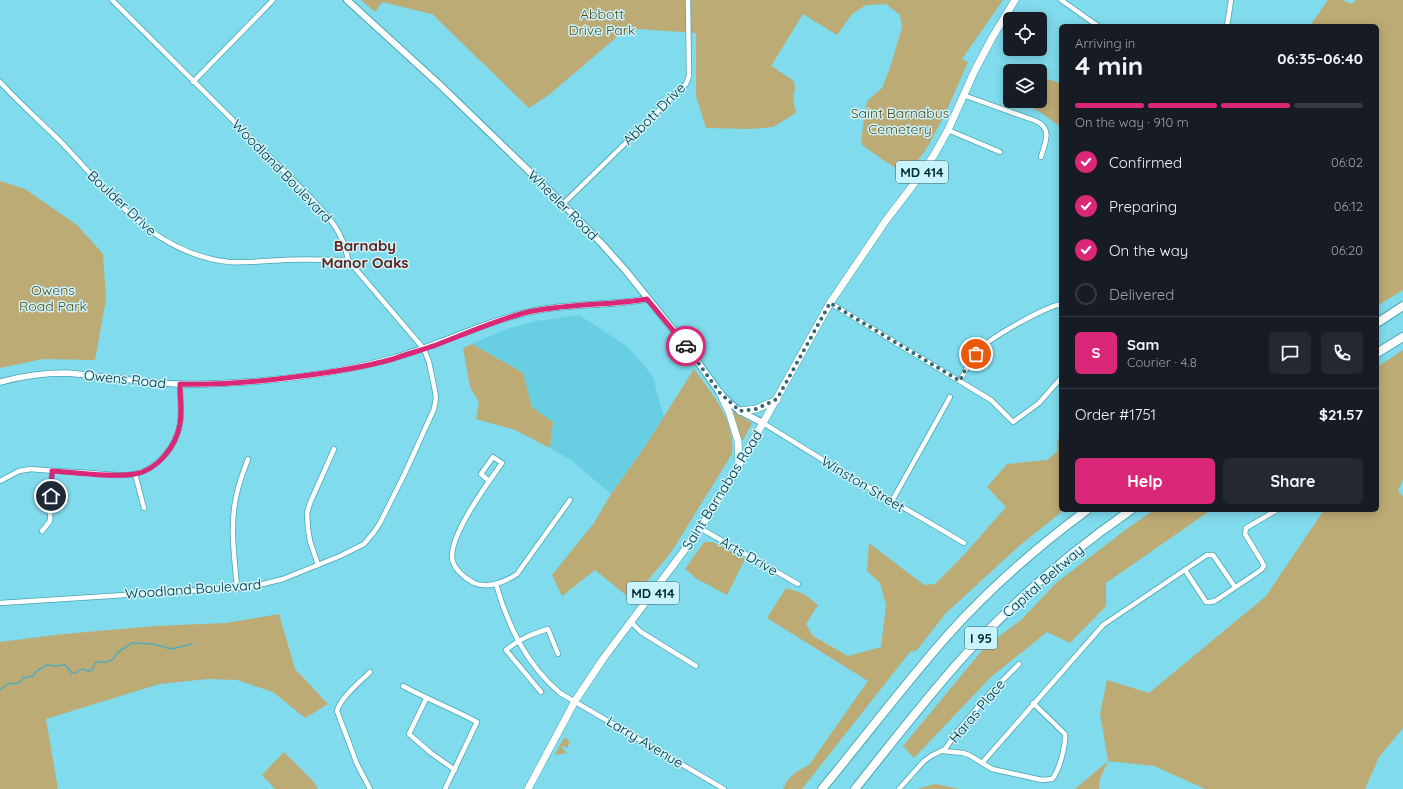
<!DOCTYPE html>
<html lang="en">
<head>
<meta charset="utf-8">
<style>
	body { margin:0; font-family:Quicksand,sans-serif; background:#242831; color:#f1f3f6; height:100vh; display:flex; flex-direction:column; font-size:15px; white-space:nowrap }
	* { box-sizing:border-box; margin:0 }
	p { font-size:13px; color:#9ea1a6 }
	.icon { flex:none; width:22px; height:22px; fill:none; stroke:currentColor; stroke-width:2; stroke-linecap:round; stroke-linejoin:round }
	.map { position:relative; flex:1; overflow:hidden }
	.sheet { position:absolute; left:1059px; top:24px; width:320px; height:488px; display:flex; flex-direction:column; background:#171b24; border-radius:6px; box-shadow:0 2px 10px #0003 }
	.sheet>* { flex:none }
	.controls { position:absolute; left:1003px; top:12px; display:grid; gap:8px }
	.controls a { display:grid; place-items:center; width:44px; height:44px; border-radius:6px; background:#171b24; box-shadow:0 2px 10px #0003; font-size:20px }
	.pin { position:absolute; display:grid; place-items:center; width:34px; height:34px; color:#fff; margin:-17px; border:2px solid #fff; border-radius:50%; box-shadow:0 1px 4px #0007 }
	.courier { position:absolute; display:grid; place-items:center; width:40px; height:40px; margin:-20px; border:3px solid #db2777; border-radius:50%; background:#fff; color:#222; box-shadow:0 1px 5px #0007 }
	.overview em { font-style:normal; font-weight:700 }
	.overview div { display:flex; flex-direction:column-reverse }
	.overview { display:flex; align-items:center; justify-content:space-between; height:68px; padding:0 16px }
	h1 { font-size:26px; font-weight:700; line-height:30px }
	.bar { display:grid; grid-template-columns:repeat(4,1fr); gap:6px 4px; align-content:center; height:48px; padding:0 16px }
	.bar i { height:5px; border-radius:3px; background:#363941 }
	.bar .selected { background:#db2777 }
	.bar p { grid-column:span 4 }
	.line { display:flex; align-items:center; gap:10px; padding:0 16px; border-top:1px solid #363941 }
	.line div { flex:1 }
	.round { display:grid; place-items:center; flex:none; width:42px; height:42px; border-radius:6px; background:#242831 }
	ol { padding:0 16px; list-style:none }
	li { display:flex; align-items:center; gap:12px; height:44px }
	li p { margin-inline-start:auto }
	li .icon { padding:4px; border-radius:50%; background:#db2777; color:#fff; stroke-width:4 }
	li:last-child { color:#9ea1a6 }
	li i { width:22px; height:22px; border:2px solid #363941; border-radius:50% }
	.cta { display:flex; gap:8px; margin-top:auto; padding:8px 16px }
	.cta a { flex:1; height:46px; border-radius:6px; background:#db2777; color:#fff; font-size:16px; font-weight:700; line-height:46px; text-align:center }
	.cta a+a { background:#242831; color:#f1f3f6 }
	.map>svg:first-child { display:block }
	.built { fill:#68cfe2 }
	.green { fill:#bdab75 }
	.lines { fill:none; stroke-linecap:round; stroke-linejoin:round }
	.stream { stroke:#53acbc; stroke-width:1.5 }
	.minor-casing { stroke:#48a5b5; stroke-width:6 }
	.tertiary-casing { stroke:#48a5b5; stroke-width:7 }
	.secondary-casing { stroke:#48a5b5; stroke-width:8 }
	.primary-casing { stroke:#48a5b5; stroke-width:8 }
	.motorway-casing { stroke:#48a5b5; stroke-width:10 }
	.minor { stroke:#fff; stroke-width:4.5 }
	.tertiary { stroke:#fff; stroke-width:5.5 }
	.secondary { stroke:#fff; stroke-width:6 }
	.primary { stroke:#fff; stroke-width:7 }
	.motorway { stroke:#fff; stroke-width:8 }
	.done { stroke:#2f6a74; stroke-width:4; stroke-dasharray:0 7.2 }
	.route { stroke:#db2777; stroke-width:5 }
	.labels { text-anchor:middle; stroke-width:3; stroke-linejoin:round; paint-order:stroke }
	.shield { fill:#caf4fd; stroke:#3f6970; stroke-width:1 }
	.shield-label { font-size:13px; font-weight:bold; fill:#032d33 }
	.park-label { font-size:14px; fill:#5c4c1a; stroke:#caf4fd }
	.street-label { font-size:14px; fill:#032d33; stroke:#caf4fd }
	.neighbourhood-label { font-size:15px; font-weight:bold; fill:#672319; stroke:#caf4fd }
</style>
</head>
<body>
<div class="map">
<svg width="1403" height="789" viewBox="0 0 1403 789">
	<rect width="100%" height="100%" fill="#80dbec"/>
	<path class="built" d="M579,315l49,32 24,28 12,42 -18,28 -35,49 -40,-34 -21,-12 3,-25 -21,-16 -9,-34 -51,-29 34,-15 30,-8z"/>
	<g class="green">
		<path d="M361,0h642l-41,59 6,3 -22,50 -19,36 -20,27 -24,-15 -22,-16 3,-26 3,-17 15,-13 9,-23 11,-38 -2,-12 -14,-11 -20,1 -14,9 -15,21 -34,-21 -32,52 23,15 1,7 -2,11 3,14 -23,14 -22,2 -45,-1 -10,-32v-63l-58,-4 -20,7 -68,58 -21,14 -97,-94 -50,-12 -7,10z"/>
		<path d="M1328,0h15l8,4 5,-4h47v290l-26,16v-280h-67z"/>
		<path d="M1040,77l21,6v44l-21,-15 -21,-11h21z"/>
		<path d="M0,181l25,8 52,36 26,29 3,45 -11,61 -52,-1 -43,9z"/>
		<path d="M472,344l51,29 9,34 21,15 -3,26 -35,-18 -39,-11 3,-17 -9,-15 -7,-39z"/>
		<path d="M1403,350v130l-5,11 5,6v231l-24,29 -14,32h-160l-51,-23 -46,-5 -8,18 -1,10h-24l33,-28 -8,-47 7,-34 42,13 117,-97 58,-86h53v-143z"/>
		<path d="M694,369c18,25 42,52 38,85l-60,97 -40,49 -37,-30 -33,26 -10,-21 42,-52 17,-29 35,-49z"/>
		<path d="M731,410l21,13 -9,17h-2z"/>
		<path d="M1061,437v73h3l-45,36 -73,67 -29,37 -7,2 -108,137h-19c5,-13 14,-18 26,-24l59,-84 -101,-63 19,-30 18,6 14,11 -12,19 7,12 35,20 33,-9 5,-42 -6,-22 -13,-12 2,-28 55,42 11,-1 28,-28 43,-49 -19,-20 20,-23 40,-4 10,-8v-12z"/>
		<path d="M1154,510h57l-105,73v23l-36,37 -23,-11 -56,45 -77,81 -11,-12 81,-98 37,-28 35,-37 72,-55z"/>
		<path d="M704,542h9l32,17 -18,36 -30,-16 -12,-10z"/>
		<path d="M279,614l16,55 33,35 -23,14 -32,-26 -36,-12 -29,-1 -49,5 -113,35 12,70h-58v-147l64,-8 91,-8 71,-3z"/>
		<path d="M564,738h3l2,4 -1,6 -5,-2 -1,1v1l5,5 -11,2 -1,-1z"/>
		<path d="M284,752l29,29 5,8h-43l-13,-14z"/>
		<path d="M935,784l25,5h-43z"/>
	</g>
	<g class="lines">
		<path class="stream" d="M0,690l9,-7 5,1 6,-2 3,-4 10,-2 4,-5 10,-6 8,1 10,-1 7,8h4l3,-3 4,-1 5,2 4,-1 4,-8h11l6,-3 5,-7 14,-9 21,1 18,5 21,-5"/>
		<defs>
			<g id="minor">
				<path d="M1061,0l37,26"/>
				<path d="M1227,26l4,-26"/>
				<path d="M0,82c20,22 42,41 63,62 48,51 91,110 166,118 18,1 37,-1 55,-2 21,-1 42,0 64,0"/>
				<path d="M193,82l80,-82"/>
				<path d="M963,95l73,26c17,8 9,22 5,36"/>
				<path d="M948,130l52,22"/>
				<path d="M563,204l123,-120 3,-8 -1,-76"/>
				<path d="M830,303l161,97 22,22 26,-19 22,-25"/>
				<path d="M960,381c6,-12 11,-23 20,-32 13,-13 63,-41 81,-45"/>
				<path d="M763,423l73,45 128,75"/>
				<path d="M135,474l9,34"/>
				<path d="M0,481l19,-10 12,-2c21,2 41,3 61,4 14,1 30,4 43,1 23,-5 41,-28 45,-50 2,-13 0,-27 0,-40"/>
				<path d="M489,481l-8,-7 12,-17 9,6c-13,18 -57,77 -49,99 3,9 12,16 21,21 14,6 31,-1 43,-9l53,-74"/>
				<path d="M892,501l58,-104"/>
				<path d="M700,528l98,56"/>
				<path d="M42,531l8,-10 2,-50"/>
				<path d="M318,565l-8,-24 -2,-12 -1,-16 3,-10 24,-54"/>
				<path d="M1185,570l21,32h4l5,-1 46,-31 3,-4 -3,-6 -16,-26 1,-6 31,-18"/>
				<path d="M496,584c12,42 30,80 64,109l164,96"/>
				<path d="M237,588c-2,-27 -7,-58 -2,-85 2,-16 8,-30 13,-44"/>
				<path d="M0,603l251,-16 32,-8 57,-23 24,-12 10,-12 6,-9 25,-50 29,-64 2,-11 -1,-7 -6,-29 -5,-13 -76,-89c-5,-28 -18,-42 -37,-62l-199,-198"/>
				<path d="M631,622l10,10 55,34"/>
				<path d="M403,686c24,13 50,23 74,36l-32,67"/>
				<path d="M541,692l-35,-42c13,-11 26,-16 42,-21l10,25"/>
				<path d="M426,699l-17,35 22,19 24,17"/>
				<path d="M943,751l20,2 6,2 23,14 50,11 10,-1c7,-7 14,-34 13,-45l-32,-31"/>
				<path d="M982,763l121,-138 104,-70h6l22,32"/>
				<path d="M370,789l-13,-25 -20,-53c3,-13 24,-30 33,-39"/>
				<path d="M899,789l25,-28 7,-5 14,-7 12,-17 33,-39 29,-29"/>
			</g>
			<path id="tertiary" d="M0,382c22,-6 43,-9 66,-9 38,3 76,10 114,11 27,1 53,-1 79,-3 44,-4 88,-10 131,-22 49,-13 94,-38 143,-48 38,-8 77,-5 114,-12"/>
			<path id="secondary" d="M347,0l93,85 121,117 41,42 24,27 61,76 33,46 11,11 9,7 23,12"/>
			<g id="primary">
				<path d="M720,393l9,19 9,29 1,24"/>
				<path d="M740,411l16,-2 21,-9"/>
				<path d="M528,789l47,-88 28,-42 83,-111 25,-36 52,-89 67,-120 57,-84 26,-34 21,-30 14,-25 27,-60 17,-32 23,-38"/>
			</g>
			<g id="motorway">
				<path d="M1377,323l26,-17"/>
				<path d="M1377,353l26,-16"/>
				<path d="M822,789c42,-51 82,-104 125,-153 42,-47 90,-89 140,-126"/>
				<path d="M855,789c36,-45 71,-91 110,-134 49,-54 105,-103 166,-145"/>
			</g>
		</defs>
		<use href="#minor" class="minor-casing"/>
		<use href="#tertiary" class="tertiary-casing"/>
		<use href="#secondary" class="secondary-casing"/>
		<use href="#primary" class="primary-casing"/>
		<use href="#motorway" class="motorway-casing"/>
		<use href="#minor" class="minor"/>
		<use href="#tertiary" class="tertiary"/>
		<use href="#secondary" class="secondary"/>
		<use href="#primary" class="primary"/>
		<use href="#motorway" class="motorway"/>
	</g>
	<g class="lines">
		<path class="done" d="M686,346l34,47 20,18 16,-2 21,-10 53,-96 130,78 8,-17 8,-10"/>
		<path class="route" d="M51,496l1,-25c24,1 60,7 83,3 23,-4 41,-28 45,-50 2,-13 0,-27 0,-40 38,1 76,-2 114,-7 33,-4 67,-9 99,-18 14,-5 29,-9 43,-14 29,-11 58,-24 88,-32 41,-10 83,-7 123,-14l39,47"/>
	</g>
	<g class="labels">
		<g class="shield">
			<rect x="896" y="161" width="52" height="22" rx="3"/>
			<rect x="627" y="582" width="52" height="22" rx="3"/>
			<rect x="965" y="627" width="32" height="22" rx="3"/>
		</g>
		<g class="shield-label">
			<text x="922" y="177">MD 414</text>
			<text x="653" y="598">MD 414</text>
			<text x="981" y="643">I 95</text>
		</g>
		<g class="park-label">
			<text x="602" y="19">Abbott<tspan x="602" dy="16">Drive Park</tspan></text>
			<text x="900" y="118">Saint Barnabus<tspan x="900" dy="16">Cemetery</tspan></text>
			<text x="53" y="295">Owens<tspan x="53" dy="16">Road Park</tspan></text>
		</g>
		<g class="street-label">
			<text transform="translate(654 114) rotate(-45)" y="5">Abbott Drive</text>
			<text transform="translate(282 171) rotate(46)" y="5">Woodland Boulevard</text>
			<text transform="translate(122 203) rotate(43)" y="5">Boulder Drive</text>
			<text transform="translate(563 205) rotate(45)" y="5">Wheeler Road</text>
			<text transform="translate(125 379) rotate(6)" y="5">Owens Road</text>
			<text transform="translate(863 484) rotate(31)" y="5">Winston Street</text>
			<text transform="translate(722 490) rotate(-58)" y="5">Saint Barnabas Road</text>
			<text transform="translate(749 556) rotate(30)" y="5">Arts Drive</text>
			<text transform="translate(1043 581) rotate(-41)" y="5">Capital Beltway</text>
			<text transform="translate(193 589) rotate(-4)" y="5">Woodland Boulevard</text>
			<text transform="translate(977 711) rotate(-50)" y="5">Haras Place</text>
			<text transform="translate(645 742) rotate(31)" y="5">Larry Avenue</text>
		</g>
		<g class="neighbourhood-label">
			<text x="365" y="251">Barnaby<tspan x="365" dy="17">Manor Oaks</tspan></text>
		</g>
	</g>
</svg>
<div class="controls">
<a><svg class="icon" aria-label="locate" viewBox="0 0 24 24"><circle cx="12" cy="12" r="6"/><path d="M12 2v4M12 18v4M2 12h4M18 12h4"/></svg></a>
<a><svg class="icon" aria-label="layers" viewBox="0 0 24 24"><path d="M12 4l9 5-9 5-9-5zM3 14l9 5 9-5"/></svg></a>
</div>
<div class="pin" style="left:976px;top:354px;background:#ea580c"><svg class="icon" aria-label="bag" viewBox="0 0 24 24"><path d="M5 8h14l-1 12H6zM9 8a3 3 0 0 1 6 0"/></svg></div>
<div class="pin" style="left:51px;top:496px;background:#1f2937"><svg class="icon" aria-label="home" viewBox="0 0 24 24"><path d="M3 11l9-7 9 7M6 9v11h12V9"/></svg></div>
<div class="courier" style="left:686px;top:346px"><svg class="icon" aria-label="car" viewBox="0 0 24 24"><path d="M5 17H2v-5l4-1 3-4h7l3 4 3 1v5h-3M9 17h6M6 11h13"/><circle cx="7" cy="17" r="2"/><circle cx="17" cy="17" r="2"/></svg></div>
<section class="sheet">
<div class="overview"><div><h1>4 min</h1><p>Arriving in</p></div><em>06:35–06:40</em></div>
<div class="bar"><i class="selected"></i><i class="selected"></i><i class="selected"></i><i></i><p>On the way · 910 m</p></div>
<ol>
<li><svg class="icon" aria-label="check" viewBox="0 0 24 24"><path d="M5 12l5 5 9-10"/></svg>Confirmed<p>06:02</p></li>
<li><svg class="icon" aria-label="check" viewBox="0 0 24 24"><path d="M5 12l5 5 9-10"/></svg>Preparing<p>06:12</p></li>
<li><svg class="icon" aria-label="check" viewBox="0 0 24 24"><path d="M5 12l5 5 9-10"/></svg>On the way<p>06:20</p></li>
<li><i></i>Delivered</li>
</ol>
<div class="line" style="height:72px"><b class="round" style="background:#db2777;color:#fff">S</b><div><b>Sam</b><p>Courier · 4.8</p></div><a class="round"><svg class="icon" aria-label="chat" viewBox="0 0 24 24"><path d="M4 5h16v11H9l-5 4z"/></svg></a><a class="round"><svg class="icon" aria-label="phone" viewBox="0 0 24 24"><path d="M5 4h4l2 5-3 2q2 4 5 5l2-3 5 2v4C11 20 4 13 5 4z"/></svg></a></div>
<div class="line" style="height:52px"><div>Order #1751</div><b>$21.57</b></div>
<div class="cta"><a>Help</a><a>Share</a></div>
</section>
</div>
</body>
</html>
